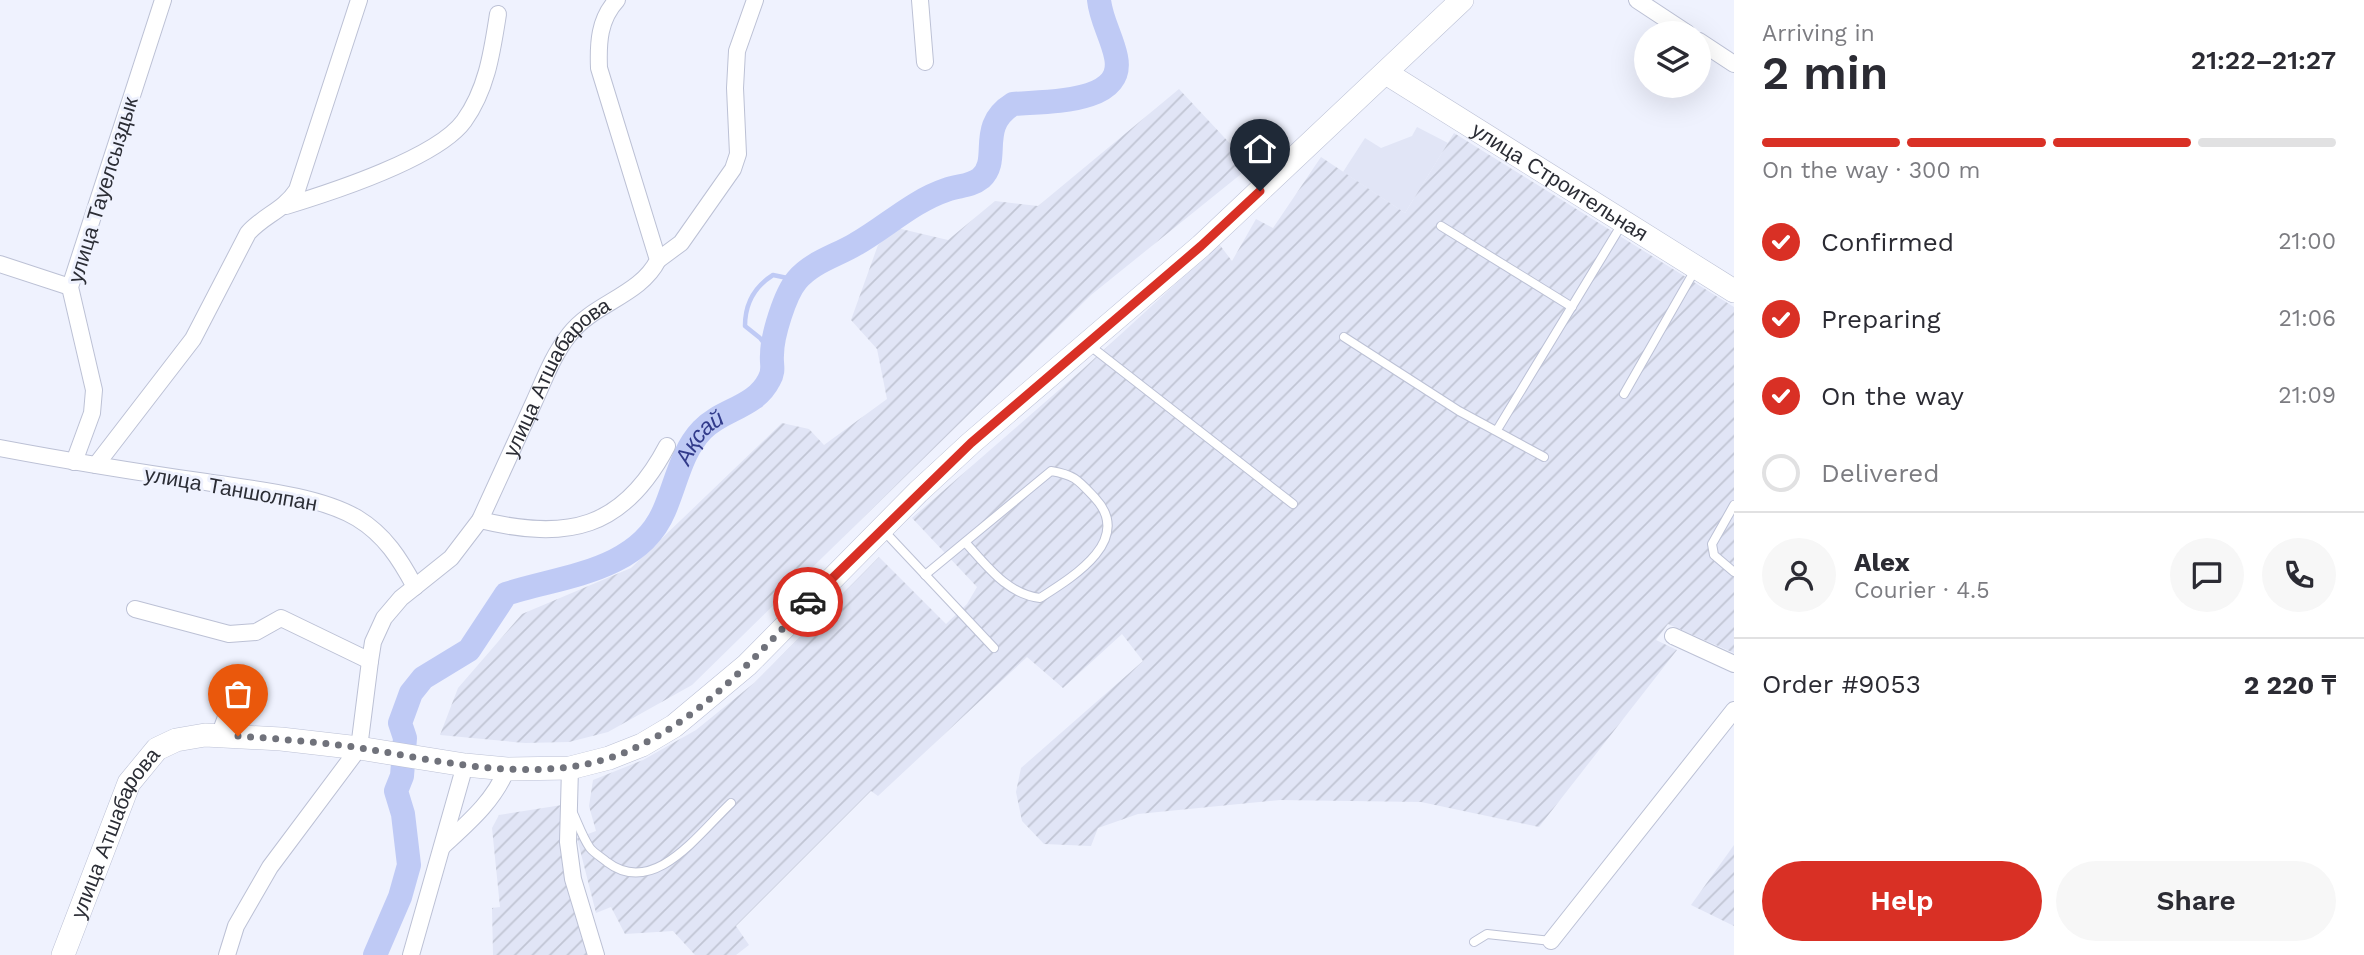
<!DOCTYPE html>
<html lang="en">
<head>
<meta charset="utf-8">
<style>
	body { margin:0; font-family:"Work Sans",sans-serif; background:#f7f7f7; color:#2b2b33; height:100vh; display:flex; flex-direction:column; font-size:26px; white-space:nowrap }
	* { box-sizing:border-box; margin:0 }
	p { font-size:23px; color:#7c7c81 }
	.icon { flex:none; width:38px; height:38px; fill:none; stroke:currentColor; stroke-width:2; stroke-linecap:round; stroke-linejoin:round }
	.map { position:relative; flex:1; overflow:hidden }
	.details { display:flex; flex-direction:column; background:#fff; width:630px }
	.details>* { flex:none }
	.controls { position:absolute; left:1634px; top:21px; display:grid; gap:14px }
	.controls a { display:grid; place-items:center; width:77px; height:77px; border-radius:50%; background:#fff; box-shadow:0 7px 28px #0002; font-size:35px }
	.pin { position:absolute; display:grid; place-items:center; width:60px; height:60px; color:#fff; margin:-72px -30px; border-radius:50% 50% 50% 0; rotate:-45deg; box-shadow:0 0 7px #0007 }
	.pin .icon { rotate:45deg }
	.courier { position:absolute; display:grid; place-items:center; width:70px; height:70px; margin:-35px; border:5px solid #d93025; border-radius:50%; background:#fff; color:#222; box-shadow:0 2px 9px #0007 }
	.summary em { font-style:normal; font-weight:600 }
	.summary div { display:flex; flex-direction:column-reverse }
	.summary { display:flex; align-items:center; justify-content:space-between; height:119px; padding:0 28px }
	h1 { font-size:46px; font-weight:600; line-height:52px }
	.bar { display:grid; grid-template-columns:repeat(4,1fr); gap:10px 7px; align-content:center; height:84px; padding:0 28px }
	.bar i { height:9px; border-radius:5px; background:#e1e1e2 }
	.bar .active { background:#d93025 }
	.bar p { grid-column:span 4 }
	.line { display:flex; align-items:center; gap:18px; padding:0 28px; border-top:2px solid #e1e1e2 }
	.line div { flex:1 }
	.round { display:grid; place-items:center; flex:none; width:74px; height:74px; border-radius:37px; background:#f7f7f7 }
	ol { padding:0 28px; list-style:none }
	li { display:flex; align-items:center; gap:21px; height:77px }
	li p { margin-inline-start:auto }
	li .icon { padding:7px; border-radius:50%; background:#d93025; color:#fff; stroke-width:4 }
	li:last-child { color:#7c7c81 }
	li i { width:38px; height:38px; border:4px solid #e1e1e2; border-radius:50% }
	.cta { display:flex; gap:14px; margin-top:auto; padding:14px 28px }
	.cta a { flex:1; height:80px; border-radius:42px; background:#d93025; color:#fff; font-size:28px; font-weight:600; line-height:80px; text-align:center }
	.cta a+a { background:#f7f7f7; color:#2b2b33 }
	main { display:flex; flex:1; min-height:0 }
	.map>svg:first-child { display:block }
	.built { fill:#e1e5f6 }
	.industrial { fill:url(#industrial-furrows) }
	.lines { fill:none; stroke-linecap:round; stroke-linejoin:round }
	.stream { stroke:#bfcaf5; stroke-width:4.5 }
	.river { stroke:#bfcaf5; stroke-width:24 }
	.service-casing { stroke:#bcc1d5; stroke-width:10 }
	.minor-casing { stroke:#bcc1d5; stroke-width:18 }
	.secondary-casing { stroke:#bcc1d5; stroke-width:24 }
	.service { stroke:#fff; stroke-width:8 }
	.minor { stroke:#fff; stroke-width:16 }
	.secondary { stroke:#fff; stroke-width:23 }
	.done { stroke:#70727b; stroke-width:7; stroke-dasharray:0 12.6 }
	.route { stroke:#d93025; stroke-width:9 }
	.labels { text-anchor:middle; stroke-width:6; stroke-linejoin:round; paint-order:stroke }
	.street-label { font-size:21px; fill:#2b2d35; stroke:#eff2fe }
	.water-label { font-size:23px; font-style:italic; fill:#323b8b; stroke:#eff2fe }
</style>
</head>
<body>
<main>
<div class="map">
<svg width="1734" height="955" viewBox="0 0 1734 955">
	<defs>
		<pattern id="industrial-furrows" width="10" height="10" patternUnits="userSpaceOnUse" patternTransform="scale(1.75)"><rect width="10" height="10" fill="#e1e5f6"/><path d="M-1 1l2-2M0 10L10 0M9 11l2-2" fill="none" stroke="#c1c5d4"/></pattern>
	</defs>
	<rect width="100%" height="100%" fill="#eff2fe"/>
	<path class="built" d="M1417,127l31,16 -43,70 -62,-41 22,-34 16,10 31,-12z"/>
	<g class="industrial">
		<path d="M1179,89l72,77 -160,129 -399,390 -84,47 -39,10 -44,1 -85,-8 18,-47 64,-74 109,-46 151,-145 27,6 15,16 63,-46 -10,-50 -26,-29 27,-75 19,-17 51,12 47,-39 43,5z"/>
		<path d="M1454,133l280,174v346l-66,-29 -12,16 21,10 -138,177 -118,-25 -141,-2 -142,14 -40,14 -7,18 -47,-2 -22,-23 -6,-29 5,-24 122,-107 -21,-27 -59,54 -36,-31 -149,139 -7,-5 -135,135 13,19 -13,10h-41l-22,-24 -48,3 -14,-27 -15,6 -19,-75 19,-7 -7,-25 4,-26 50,-20 53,-30 58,-47 125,-126 67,67 21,-20 10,-17 -65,-69 171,-149 136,-125 13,17 24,-42 17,9 48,-71 84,56z"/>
		<path d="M562,805l9,93 16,57h-94l-1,-47 8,-1 -8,-79 7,-13z"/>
		<path d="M1734,845v81l-43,-21z"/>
	</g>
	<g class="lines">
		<path class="stream" d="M772,354l-12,-16 -15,-12c0,-23 9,-39 28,-51l24,5"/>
		<path class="river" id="s1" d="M375,955l25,-58 9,-32 -6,-51 -7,-23 6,-15 3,-38 -5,-15 11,-30 12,-15 46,-28 37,-56c55,-18 132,-22 158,-83 12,-27 17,-59 38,-81 20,-21 53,-22 67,-50 6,-10 2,-15 3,-25 0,-19 13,-61 25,-75 15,-18 39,-24 59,-36 30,-17 57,-43 90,-54 13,-5 24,-3 35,-12 21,-19 -5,-51 32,-74 31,-3 113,1 103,-47 -4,-20 -15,-37 -17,-57"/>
		<defs>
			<g id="service">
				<path d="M1441,226l131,81"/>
				<path d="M1344,337l115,74 85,46"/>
				<path d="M1089,345l204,159"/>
				<path d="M1624,394l71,-124"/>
				<path d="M1497,430l125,-206"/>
				<path d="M1734,505l-22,39 2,11 20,17"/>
				<path d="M884,531l110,117"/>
				<path d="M925,575l126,-104c24,4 27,9 44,27 39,42 -22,79 -55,100 -33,-4 -53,-32 -75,-56"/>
				<path d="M573,813c5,11 10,25 17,35 4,5 11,9 17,14 47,36 92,-29 124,-59"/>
				<path d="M1474,942l13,-8 64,7"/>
			</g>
			<g id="minor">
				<path d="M920,0l5,62"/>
				<path d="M1637,0l50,33"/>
				<path d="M1699,41l35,23"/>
				<path d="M286,206c46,-14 151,-48 178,-85 23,-32 28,-69 34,-107"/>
				<path d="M658,260l23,-17 52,-74 5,-15 -3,-66 2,-37 18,-51"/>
				<path d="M0,264l70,23"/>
				<path d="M0,448c69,13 137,24 206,34 45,7 112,13 151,36 28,17 43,41 58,69"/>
				<path d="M74,462l18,-49 2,-23 -24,-103 93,-287"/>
				<path d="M96,465l97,-126 55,-106c16,-18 35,-22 49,-43l62,-190"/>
				<path d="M480,520c87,21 143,10 187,-74"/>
				<path d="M135,609l94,25 27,-2 25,-14 89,43"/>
				<path d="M1673,636l61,28"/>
				<path d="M219,736l21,-57"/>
				<path d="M570,768l-2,74 5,37 23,76"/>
				<path d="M443,846c26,-24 50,-44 64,-77"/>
				<path d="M1551,941l183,-231"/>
				<path id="s2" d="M227,955l9,-29 34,-59 89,-119 11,-87 3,-19 11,-24 17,-20 50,-40 29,-38c18,-39 36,-78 54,-118 10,-22 19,-47 35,-67 24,-32 71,-39 89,-75l-59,-192c-1,-25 0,-49 18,-68"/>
				<path d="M411,955l54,-190"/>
			</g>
			<g id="secondary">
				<path id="s3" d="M1386,73l348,218"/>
				<path id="s4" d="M63,955l66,-172 28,-34 19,-9 29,-5 76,4 78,9 106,17 42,4 63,-1 39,-10 33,-13 32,-19 73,-61 171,-173 53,-49 230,-197 261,-246"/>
			</g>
		</defs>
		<use href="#service" class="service-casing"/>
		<use href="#minor" class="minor-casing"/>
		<use href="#secondary" class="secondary-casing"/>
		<use href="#service" class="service"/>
		<use href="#minor" class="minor"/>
		<use href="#secondary" class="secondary"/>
	</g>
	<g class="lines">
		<path class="done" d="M238,736c41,3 82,6 123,12 92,15 194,42 282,-4 65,-33 115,-90 165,-142"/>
		<path class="route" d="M808,602l163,-159 230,-197 59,-55"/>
	</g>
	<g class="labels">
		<g class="street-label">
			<text dy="7" stroke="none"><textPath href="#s3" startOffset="205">улица Строительная</textPath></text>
			<text transform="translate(103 190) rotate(-73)" y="7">улица Тауелсыздык</text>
			<text dy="7" stroke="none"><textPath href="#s2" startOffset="682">улица Атшабарова</textPath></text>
			<text transform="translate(231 489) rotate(10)" y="7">улица Таншолпан</text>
			<text dy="7" stroke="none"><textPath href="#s4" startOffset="133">улица Атшабарова</textPath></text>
		</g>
		<g class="water-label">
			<text dy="8" stroke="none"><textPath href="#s1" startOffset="682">Ақсай</textPath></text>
		</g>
	</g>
</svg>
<div class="controls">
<a><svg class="icon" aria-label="layers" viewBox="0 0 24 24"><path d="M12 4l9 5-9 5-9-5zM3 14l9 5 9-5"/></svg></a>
</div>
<div class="pin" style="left:238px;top:736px;background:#ea580c"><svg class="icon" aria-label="bag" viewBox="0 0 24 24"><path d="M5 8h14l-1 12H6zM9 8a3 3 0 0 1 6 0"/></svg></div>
<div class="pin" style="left:1260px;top:191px;background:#1f2937"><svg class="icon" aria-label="home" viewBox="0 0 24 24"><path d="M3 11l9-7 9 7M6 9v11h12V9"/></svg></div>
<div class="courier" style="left:808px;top:602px"><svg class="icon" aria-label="car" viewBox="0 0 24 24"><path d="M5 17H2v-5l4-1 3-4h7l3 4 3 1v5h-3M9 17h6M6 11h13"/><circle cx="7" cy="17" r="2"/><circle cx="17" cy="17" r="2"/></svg></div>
</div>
<section class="details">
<div class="summary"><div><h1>2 min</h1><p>Arriving in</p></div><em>21:22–21:27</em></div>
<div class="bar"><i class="active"></i><i class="active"></i><i class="active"></i><i></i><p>On the way · 300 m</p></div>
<ol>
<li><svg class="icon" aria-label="check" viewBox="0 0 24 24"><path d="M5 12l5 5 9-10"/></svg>Confirmed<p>21:00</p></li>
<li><svg class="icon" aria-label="check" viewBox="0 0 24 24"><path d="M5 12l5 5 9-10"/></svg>Preparing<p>21:06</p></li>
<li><svg class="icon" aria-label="check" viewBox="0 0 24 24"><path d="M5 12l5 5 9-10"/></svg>On the way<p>21:09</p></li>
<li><i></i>Delivered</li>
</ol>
<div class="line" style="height:126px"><a class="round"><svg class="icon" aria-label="person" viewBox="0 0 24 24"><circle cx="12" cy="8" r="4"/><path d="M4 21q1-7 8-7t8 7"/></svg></a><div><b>Alex</b><p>Courier · 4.5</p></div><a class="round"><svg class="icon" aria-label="chat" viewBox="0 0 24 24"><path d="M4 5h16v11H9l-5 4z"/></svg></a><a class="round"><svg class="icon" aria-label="phone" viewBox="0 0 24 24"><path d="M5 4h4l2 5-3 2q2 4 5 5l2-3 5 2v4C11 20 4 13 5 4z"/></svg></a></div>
<div class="line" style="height:91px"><div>Order #9053</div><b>2 220 ₸</b></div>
<div class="cta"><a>Help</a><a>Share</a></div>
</section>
</main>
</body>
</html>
